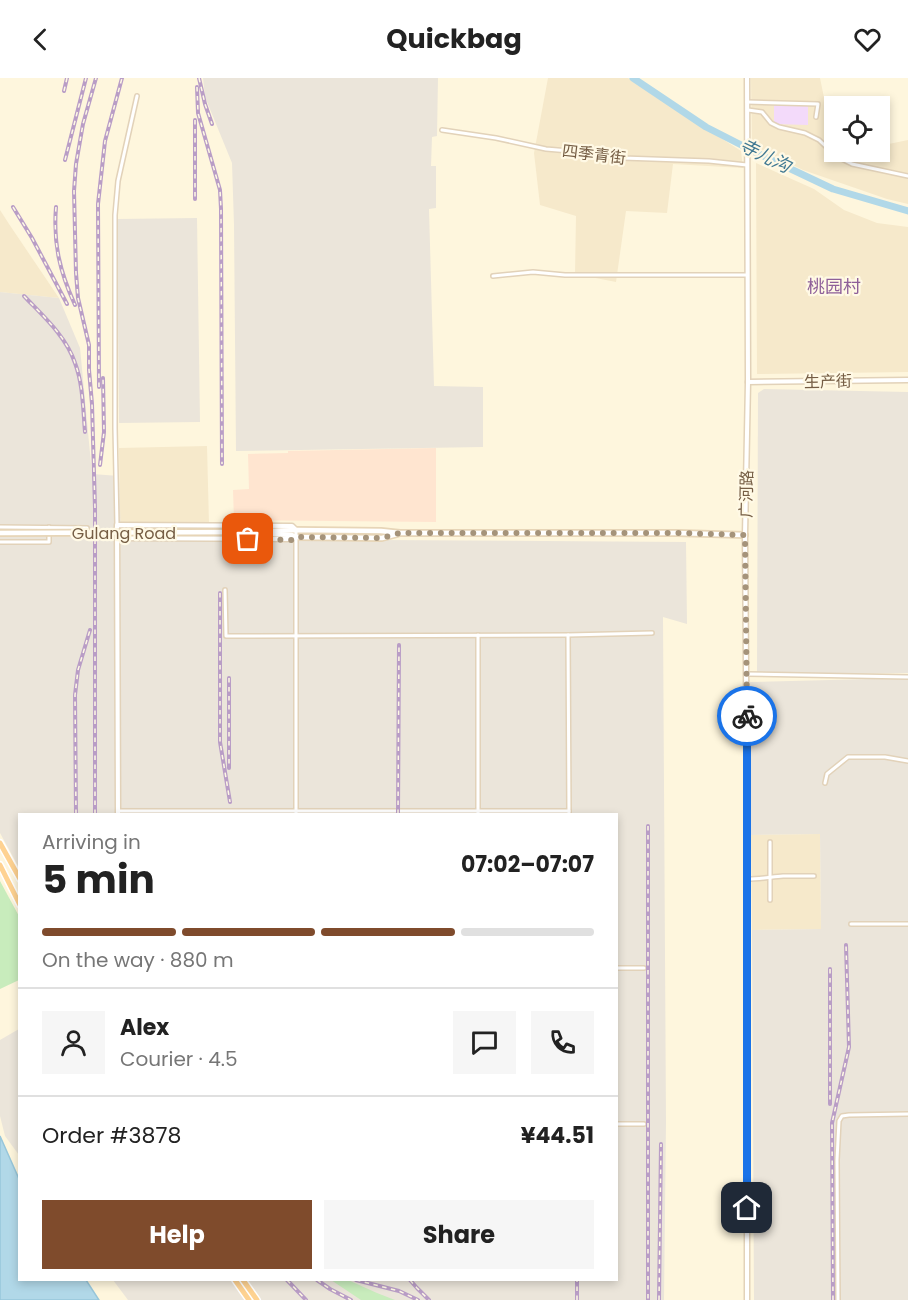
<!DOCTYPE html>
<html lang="en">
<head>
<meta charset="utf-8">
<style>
	body { margin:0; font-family:Poppins,"Noto Sans SC",sans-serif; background:#f6f6f6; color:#222; height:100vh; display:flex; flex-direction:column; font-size:22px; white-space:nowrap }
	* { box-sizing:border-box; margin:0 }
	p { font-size:20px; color:#767676 }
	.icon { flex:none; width:33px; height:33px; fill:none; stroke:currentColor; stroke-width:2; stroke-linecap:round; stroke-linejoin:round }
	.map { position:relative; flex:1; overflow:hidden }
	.details { position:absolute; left:18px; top:735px; width:600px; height:468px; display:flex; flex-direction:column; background:#fff; border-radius:0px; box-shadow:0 3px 9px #0003 }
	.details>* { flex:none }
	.tools { position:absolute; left:824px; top:18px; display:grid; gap:12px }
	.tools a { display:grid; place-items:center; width:66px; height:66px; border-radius:0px; background:#fff; box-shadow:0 3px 9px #0003; font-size:30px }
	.pin { position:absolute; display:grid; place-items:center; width:51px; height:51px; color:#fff; margin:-26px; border-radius:12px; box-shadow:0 3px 9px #0006 }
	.courier { position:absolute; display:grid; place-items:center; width:60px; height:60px; margin:-30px; border:4px solid #1a73e8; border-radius:50%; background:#fff; color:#222; box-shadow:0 2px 8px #0007 }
	.headline em { font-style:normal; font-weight:700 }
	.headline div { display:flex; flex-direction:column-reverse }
	.headline { display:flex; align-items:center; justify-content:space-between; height:102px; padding:0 24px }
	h1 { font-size:39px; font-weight:700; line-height:45px }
	.bar { display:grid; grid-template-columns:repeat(4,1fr); gap:9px 6px; align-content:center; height:72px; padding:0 24px }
	.bar i { height:8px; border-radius:4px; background:#e0e0e0 }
	.bar .active { background:#7f4b2c }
	.bar p { grid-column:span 4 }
	.line { display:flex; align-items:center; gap:15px; padding:0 24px; border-top:2px solid #e0e0e0 }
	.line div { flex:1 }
	.round { display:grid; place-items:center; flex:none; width:63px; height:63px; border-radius:0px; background:#f6f6f6 }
	.action { display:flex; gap:12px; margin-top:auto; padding:12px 24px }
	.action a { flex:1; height:69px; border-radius:0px; background:#7f4b2c; color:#fff; font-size:24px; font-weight:700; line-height:69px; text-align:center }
	.action a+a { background:#f6f6f6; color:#222 }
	header { display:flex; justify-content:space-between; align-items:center; height:78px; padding:0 24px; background:#fff; font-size:27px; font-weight:700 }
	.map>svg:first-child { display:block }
	.residential { fill:#f6e9cb }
	.commercial { fill:#ffe5d0 }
	.industrial { fill:#ebe5da }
	.education { fill:#f3dafa }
	.green { fill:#c8ecbc }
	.water { fill:#b1d8e8; stroke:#97c6da; stroke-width:1.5 }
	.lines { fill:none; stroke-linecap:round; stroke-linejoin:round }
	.river { stroke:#b1d8e8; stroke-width:7 }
	.minor-casing { stroke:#e2d2b9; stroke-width:6 }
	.tertiary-casing { stroke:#e2d2b9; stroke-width:7 }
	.secondary-casing { stroke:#e7d5b7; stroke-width:8 }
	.trunk-casing { stroke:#fff; stroke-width:8 }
	.minor { stroke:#fff; stroke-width:3 }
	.tertiary { stroke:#fff; stroke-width:4 }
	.secondary { stroke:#fff; stroke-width:4.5 }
	.trunk { stroke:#fed291; stroke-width:5 }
	.rail-casing { stroke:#b99dc6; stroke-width:4 }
	.rail { stroke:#fff9e5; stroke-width:1.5; stroke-dasharray:4.5; stroke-linecap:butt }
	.secondary-bridge-casing { stroke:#e7d5b7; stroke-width:8; stroke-linecap:butt }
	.secondary-bridge { stroke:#fff; stroke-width:4.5 }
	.done { stroke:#a5937a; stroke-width:6; stroke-dasharray:0 10.8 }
	.route { stroke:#1a73e8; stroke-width:8 }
	.labels { text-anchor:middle; stroke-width:4.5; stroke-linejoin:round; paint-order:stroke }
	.street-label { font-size:16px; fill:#755d44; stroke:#fff9e5 }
	.water-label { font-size:18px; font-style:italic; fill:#3f7892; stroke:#fff9e5 }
	.neighbourhood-label { font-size:18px; fill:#8e5f99; stroke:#fff9e5 }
</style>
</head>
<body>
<header><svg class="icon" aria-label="back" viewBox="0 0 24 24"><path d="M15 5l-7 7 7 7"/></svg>Quickbag<svg class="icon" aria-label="heart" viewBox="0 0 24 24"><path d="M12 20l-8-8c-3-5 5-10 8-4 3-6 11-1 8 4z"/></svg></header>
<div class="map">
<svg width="908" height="1222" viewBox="0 0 908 1222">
	<rect width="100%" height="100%" fill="#fef6dd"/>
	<g class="residential">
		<path d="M548,0h80l113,73 2,17 -70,-4 -6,49 -41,-2 -10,71 -41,-8 1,-58 -36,-11 -6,-52z"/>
		<path d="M751,0h69l9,44 5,4v26h45v-6l29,-6v64l-21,-5 -84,-29 -51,-25z"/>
		<path d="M756,85l58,26 30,21 33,13 31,4v145l-151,2z"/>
		<path d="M0,132l9,14 50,74 -59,-6z"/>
		<path d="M207,368l2,78 -89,2 -1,-78z"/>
		<path d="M820,756l1,95 -69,1 -1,-95z"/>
	</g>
	<path class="commercial" d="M436,370v74l-202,-2 -1,-30 16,-1 -1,-35 40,-1v-2z"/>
	<g class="industrial">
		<path d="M203,0h235l-1,58 -5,1 -1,29h5v42l-7,1 5,177 49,1v60l-247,4 -2,-226 -2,-62 -27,-66z"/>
		<path d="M197,140l3,204 -81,1 -2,-204z"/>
		<path d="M0,214l59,6 21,50 12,126 27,2 2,64h260l305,2 1,82 -24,-7 3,505 -2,178h-536l-15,-20h503v-466h-596l-1,54 -19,-35z"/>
		<path d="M764,311l144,3v281l-151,2 1,-282z"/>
		<path d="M908,600v622h-154l-2,-370 69,-1 -1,-95 -69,1 -1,-153z"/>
		<path d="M19,951v126l-14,-19 -5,-20v-76z"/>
	</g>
	<path class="education" d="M774,25l34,1v21l-34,-1z"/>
	<g class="green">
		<path d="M0,803l20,37 -1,62 -19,9z"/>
		<path d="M331,1202h17l29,13 18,7h-34z"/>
	</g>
	<path class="water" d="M0,1058l19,43 1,101h66l13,20h-99z"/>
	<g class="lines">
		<path class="river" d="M633,0l73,49 49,25 78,37 75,22"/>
		<defs>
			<g id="minor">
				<path d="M747,24l71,2 -2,13"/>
				<path d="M748,32l14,2 9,11 8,4 26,6 14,7 17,16 16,8 56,12"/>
				<path d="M442,52l54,8 50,11 58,5 19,4 86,3 38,4"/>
				<path d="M493,198l40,-4 32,3h182"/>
				<path d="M117,447l-2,-97v-213l3,-34 19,-85"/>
				<path d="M0,449l87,1"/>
				<path d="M0,464h49v-15"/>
				<path d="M225,512l1,46 342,-1 84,-2"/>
				<path d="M478,557v179"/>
				<path d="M568,557l1,179"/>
				<path d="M747,596l161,3"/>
				<path d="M825,705l2,-9 21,-17h37l23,4"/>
				<path d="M118,733h451"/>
				<path d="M296,736v-284"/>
				<path d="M770,764v58"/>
				<path d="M748,801c12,0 23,-2 35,-3 10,0 21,0 31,0"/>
				<path d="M851,846h57"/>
				<path d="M616,890h28"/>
				<path d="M616,1046h28"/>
				<path d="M838,1222l-1,-140 2,-39 3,-5 7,-1 59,-1"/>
			</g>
			<g id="tertiary">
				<path d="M747,0l1,304 -3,153 2,267v498"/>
				<path d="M748,304l160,-2"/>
				<path d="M117,460l175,1 4,-2"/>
				<path d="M118,736l-1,-289 175,1 4,4"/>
			</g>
			<g id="secondary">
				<path d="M247,454l49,-2 85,1 19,2h277l68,2"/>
				<path d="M274,456l17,1 6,2 85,1 15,-4"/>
			</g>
			<g id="trunk">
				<path d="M0,765l20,36"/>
				<path d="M0,787l20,40"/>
				<path d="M235,1202l14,20"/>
				<path d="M243,1202l14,20"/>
			</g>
		</defs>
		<use href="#minor" class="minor-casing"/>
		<use href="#tertiary" class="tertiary-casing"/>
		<use href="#secondary" class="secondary-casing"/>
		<use href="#trunk" class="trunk-casing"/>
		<use href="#minor" class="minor"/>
		<use href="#tertiary" class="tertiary"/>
		<use href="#secondary" class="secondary"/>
		<use href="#trunk" class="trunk"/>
		<defs>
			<g id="rail">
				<path d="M199,0l6,26 7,20"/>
				<path d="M197,9l1,26 22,77 1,19 1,255"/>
				<path d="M64,13l3,-13"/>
				<path d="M195,42v79"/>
				<path d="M65,82l21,-82"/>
				<path d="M13,129l19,31 35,66"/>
				<path d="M56,129c-3,37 4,65 19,98"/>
				<path d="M24,218c19,20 42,40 51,67 8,21 8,46 10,69"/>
				<path d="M99,309l-1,-183 7,-63 17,-63"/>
				<path d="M100,387l4,-33 -1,-54"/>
				<path d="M220,515v149l10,60"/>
				<path d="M229,600v90"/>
				<path d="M76,736l-1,-119 3,-25 12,-40"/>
				<path d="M95,736v-306l-3,-104 -3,-34v-25l-11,-47 -2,-25 -2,-82 2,-27 7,-40 13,-46"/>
				<path d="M398,736l1,-169"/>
				<path d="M648,748v474"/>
				<path d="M830,891v135"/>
				<path d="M287,1202l19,20"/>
				<path d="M317,1202l13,9 21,11"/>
				<path d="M356,1202l43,11 19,9"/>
				<path d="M410,1202l7,8 12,12"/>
				<path d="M577,1222v-20"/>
				<path d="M659,1222l2,-156"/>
				<path d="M833,1222l-1,-177 17,-76 -3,-102"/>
			</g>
		</defs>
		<use href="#rail" class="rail-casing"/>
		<use href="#rail" class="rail"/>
		<defs>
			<path id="secondary-bridge" d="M0,455l247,-1"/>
		</defs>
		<use href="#secondary-bridge" class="secondary-bridge-casing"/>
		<use href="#secondary-bridge" class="secondary-bridge"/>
	</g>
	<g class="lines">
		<path class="done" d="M248,461l44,1 5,-3 85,1 18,-5h277l68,2 2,181"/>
		<path class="route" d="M747,638v492"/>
	</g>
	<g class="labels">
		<g class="street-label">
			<text transform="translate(594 76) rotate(7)" y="6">四季青街</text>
			<text transform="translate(828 303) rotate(-1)" y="6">生产街</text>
			<text transform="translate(746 416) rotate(-89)" y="6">广河路</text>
			<text x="124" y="461">Gulang Road</text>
		</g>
		<g class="water-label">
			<text transform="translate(765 78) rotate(26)" y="6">寺儿沟</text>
		</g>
		<g class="neighbourhood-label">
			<text x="834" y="215">桃园村</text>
		</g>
	</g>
</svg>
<div class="tools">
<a><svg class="icon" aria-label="locate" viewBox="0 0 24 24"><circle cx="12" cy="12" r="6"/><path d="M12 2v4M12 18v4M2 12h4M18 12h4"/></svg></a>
</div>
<div class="pin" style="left:248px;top:461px;background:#ea580c"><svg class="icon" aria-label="bag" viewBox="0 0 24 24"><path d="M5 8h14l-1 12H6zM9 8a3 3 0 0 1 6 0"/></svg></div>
<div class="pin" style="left:747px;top:1130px;background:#1f2937"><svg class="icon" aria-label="home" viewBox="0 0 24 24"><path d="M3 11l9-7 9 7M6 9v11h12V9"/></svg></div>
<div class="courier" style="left:747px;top:638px"><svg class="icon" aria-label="bike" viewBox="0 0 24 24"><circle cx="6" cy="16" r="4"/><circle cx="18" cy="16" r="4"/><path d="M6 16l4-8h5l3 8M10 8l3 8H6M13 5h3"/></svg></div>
<section class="details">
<div class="headline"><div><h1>5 min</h1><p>Arriving in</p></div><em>07:02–07:07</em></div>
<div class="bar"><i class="active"></i><i class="active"></i><i class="active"></i><i></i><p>On the way · 880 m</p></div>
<div class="line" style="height:108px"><a class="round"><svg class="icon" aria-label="person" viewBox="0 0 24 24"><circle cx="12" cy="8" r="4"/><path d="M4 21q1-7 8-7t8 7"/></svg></a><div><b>Alex</b><p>Courier · 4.5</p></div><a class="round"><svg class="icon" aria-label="chat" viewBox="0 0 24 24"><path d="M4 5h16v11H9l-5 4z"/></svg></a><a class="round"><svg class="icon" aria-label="phone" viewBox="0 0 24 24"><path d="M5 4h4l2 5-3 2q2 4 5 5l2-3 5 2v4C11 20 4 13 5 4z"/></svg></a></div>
<div class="line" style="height:78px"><div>Order #3878</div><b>¥44.51</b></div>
<div class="action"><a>Help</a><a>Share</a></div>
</section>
</div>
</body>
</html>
